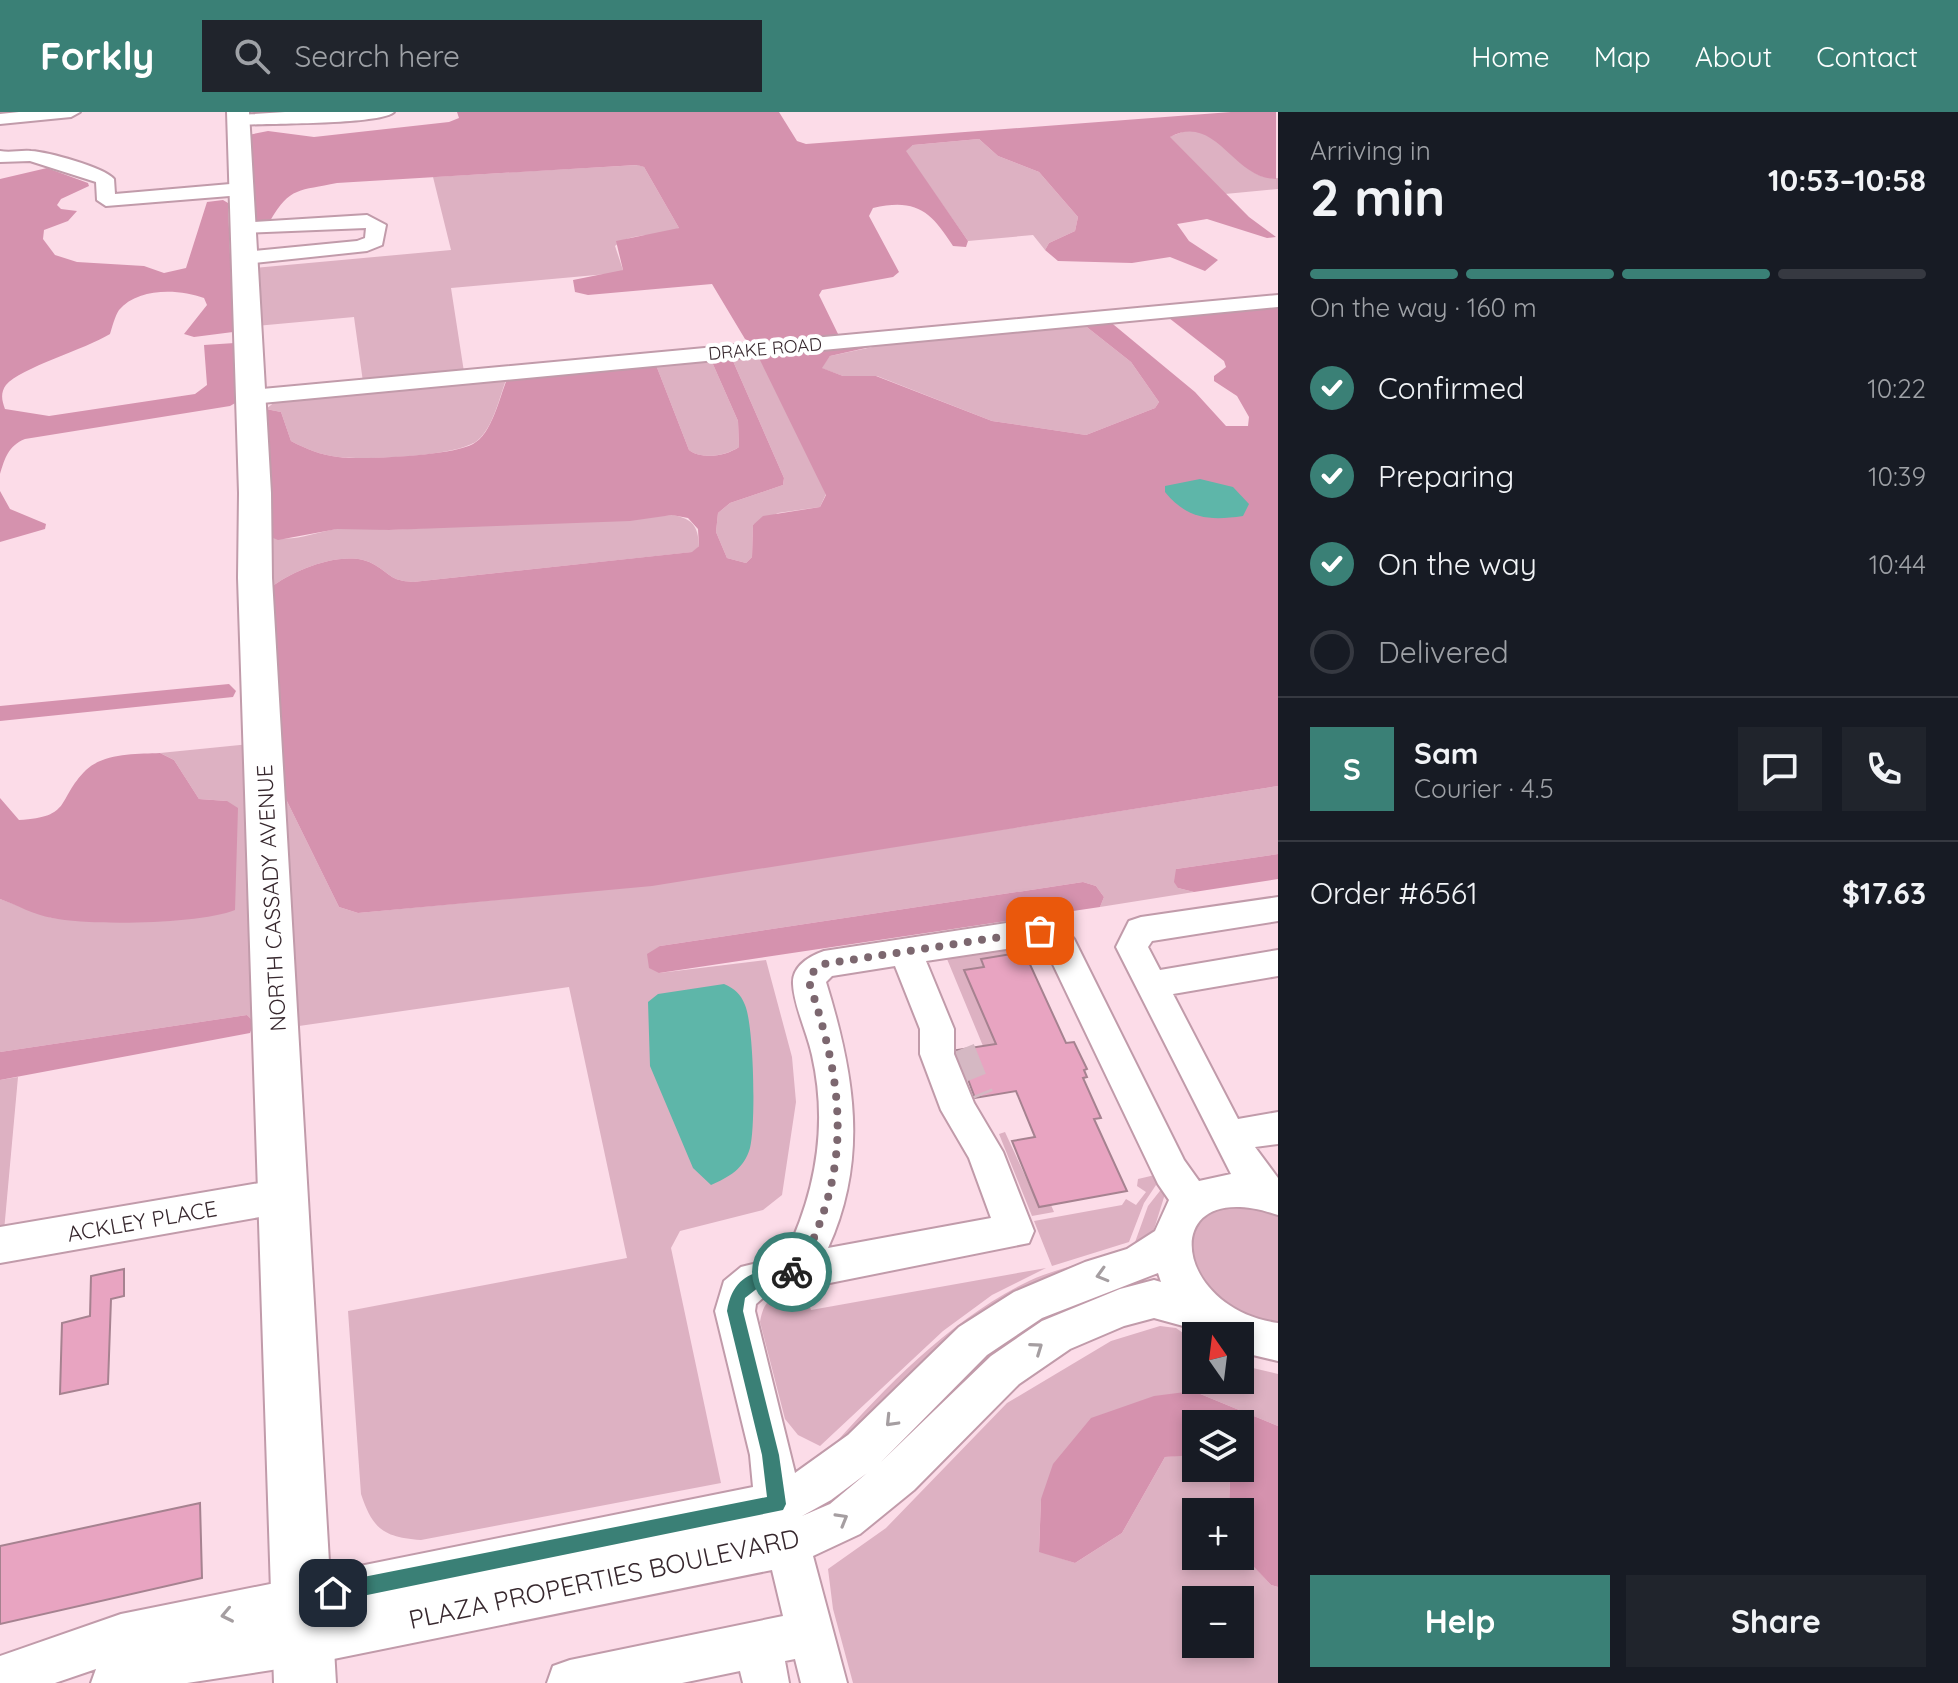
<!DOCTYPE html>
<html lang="en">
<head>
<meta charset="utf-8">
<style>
	body { margin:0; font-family:Quicksand,sans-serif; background:#20242c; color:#f1f3f6; height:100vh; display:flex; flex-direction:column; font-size:30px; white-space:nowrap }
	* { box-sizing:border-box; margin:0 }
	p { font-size:26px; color:#9ea1a6 }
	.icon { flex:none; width:44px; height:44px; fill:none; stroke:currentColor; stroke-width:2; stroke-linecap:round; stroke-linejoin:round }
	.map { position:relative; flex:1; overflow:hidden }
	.sheet { display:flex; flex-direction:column; background:#171b24; width:680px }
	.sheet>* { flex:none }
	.needle { width:52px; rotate:346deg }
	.controls { position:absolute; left:1182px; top:1210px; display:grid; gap:16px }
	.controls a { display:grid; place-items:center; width:72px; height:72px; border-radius:0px; background:#171b24; box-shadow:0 4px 12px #0003; font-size:40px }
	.pin { position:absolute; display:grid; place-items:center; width:68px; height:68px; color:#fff; margin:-34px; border-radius:16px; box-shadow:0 4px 12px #0006 }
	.courier { position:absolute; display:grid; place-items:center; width:80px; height:80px; margin:-40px; border:6px solid #3a8076; border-radius:50%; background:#fff; color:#222; box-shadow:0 2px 10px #0007 }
	.head em { font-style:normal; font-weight:800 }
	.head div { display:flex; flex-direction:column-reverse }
	.head { display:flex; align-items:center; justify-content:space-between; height:136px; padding:0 32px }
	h1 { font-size:52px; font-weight:800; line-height:60px }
	.bar { display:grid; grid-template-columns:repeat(4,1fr); gap:12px 8px; align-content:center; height:96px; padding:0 32px }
	.bar i { height:10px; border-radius:6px; background:#363941 }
	.bar .current { background:#3a8076 }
	.bar p { grid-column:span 4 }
	.line { display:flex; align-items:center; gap:20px; padding:0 32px; border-top:2px solid #363941 }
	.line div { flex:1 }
	.round { display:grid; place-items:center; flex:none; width:84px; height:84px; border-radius:0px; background:#20242c }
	ol { padding:0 32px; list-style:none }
	li { display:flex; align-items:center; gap:24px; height:88px }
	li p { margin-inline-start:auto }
	li .icon { padding:8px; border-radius:50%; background:#3a8076; color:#fff; stroke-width:4 }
	li:last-child { color:#9ea1a6 }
	li i { width:44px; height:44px; border:4px solid #363941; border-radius:50% }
	.primary-button { display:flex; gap:16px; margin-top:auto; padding:16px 32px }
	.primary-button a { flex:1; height:92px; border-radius:0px; background:#3a8076; color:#fff; font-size:32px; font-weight:800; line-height:92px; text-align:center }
	.primary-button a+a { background:#20242c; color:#f1f3f6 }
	header { display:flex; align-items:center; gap:48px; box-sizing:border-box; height:112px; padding:0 40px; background:#3a8076; color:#fff }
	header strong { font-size:38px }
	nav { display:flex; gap:44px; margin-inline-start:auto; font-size:28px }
	.search { width:560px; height:72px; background:#20242c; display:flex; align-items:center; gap:20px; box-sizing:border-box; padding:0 28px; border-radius:0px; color:#9ea1a6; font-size:30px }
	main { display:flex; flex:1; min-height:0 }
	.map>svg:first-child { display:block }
	.green { fill:#ddb1c2; fill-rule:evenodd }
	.forest { fill:#d592ae }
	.water { fill:#5eb6a9 }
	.building { fill:#e8a4c1; stroke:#a68290; stroke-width:2 }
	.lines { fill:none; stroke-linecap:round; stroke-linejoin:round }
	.minor-tunnel { stroke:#d5b8c3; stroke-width:32; stroke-dasharray:32 16; stroke-linecap:butt }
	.minor-casing { stroke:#c19baa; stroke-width:4 }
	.major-casing { stroke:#c19baa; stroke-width:4 }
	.minor { fill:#fff; fill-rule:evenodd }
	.major { fill:#fff; fill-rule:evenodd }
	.oneway { stroke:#a59ea1 }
	.route { fill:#3a8076 }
	.done { stroke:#7c676f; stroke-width:8; stroke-dasharray:0 14.4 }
	.labels { text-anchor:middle; stroke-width:8; stroke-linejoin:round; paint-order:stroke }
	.far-street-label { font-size:18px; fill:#37282e; stroke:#fff }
	.street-label { font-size:22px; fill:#37282e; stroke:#fff }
	.near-street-label { font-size:26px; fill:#37282e; stroke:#fff }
</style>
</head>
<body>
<header>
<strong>Forkly</strong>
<div class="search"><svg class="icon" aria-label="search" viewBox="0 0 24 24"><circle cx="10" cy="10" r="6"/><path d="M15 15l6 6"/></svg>Search here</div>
<nav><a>Home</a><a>Map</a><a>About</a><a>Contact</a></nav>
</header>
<main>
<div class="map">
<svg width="1278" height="1571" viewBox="0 0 1278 1571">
	<rect width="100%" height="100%" fill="#fcdce8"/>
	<g class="green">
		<path d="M1193,16c37,2 46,54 85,50v11l-53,5 -56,-57z"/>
		<path d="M979,27l19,17 41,16 39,45 -3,14 -26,12 -4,7 -12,-15 -65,6 -63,-90 8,-6z"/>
		<path d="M638,53l6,2 35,61c-19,11 -46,2 -64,18l8,24 -5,3 -167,15 13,84 -101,10 -9,-65 -98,9 -2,-58 197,-18 -18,-73z"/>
		<path d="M1083,212l48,38 28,40 -4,6 -69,27 -94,-14 -115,-45h-34l-22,-8 9,-12 66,-14z"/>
		<path d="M762,240l64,142 -6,13 -42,6 -25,12 -1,32 -6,6 -19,-5 -11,-26 2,-19 12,-10 53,-18 1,-7 -51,-117 -7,-5z"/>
		<path d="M716,245l-4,5 26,59 1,26c-14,9 -37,13 -50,3l-33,-85z"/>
		<path d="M506,268c-7,19 -13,47 -28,60 -19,17 -114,20 -140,17 -17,-2 -32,-8 -47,-16l-10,-29 -15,-3 10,-8z"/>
		<path d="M673,403c20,4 25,11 26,31l-6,6 -280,30c-23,-2 -20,-6 -38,-17 -28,-18 -82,5 -105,23l-4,-53c24,9 46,-2 70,-6 18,-3 35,-1 53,1z"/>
		<path d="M250,632l4,278 -7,-7 -247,37v-153l52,19 76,4 99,-121 -28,-2 -25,-39 -14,-7z"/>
		<path d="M1278,674v68l-102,15 2,19 16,4 -94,15 4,-10 -8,-11 -13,-4 -423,64 -1,27 107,-13 26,97 4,45 -14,93 -19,15 -83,21 -9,17 50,235 -300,57c-37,-3 -48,-10 -60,-46l-13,-183 279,-53 -58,-271 -270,39 -18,-237 58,118 19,6 294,-28z"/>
		<path d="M1025,835l2,5 -45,7 2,8 -19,3 31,74 -13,2 -36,-87z"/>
		<path d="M18,965l-14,154 -4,1v-152z"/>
		<path d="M1005,1020l34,74 12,-1 3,7 -22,4 -33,-82z"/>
		<path d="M1155,1063l5,4 -16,24 -15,39 -77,24 -18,-45 88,-16 4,-6 10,6 10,-13 -9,-6 1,-7z"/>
		<path d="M1163,1075l2,7 -15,48 -291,194 -26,10c55,-62 121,-129 196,-165 34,-16 73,-20 105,-36l14,-39z"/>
		<path d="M1231,1093l47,9v107c-62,5 -133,-91 -47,-116z"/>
		<path d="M1046,1156l-54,27 -49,36 -123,115 -22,-11 -13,-16 -25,-97c4,-27 19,-29 43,-35l8,23z"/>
		<path d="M1160,1214l16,2 20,14v38h44v-15l38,9v52l-85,-35 -152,108 -2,52 36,12 47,-30 43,-76 29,-3 2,14h26l8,4 -1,40h-33v44h44v-5l31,34 7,2v96h-425l-20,-74 -5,-40 58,-41 121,-125 104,-62zM1196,1488h44v44h-44z"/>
	</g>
	<g class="forest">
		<path d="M457,0h322l18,29 9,3 425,-32h45v67c-43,0 -60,-67 -106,-42l79,80 27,20 -9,1 -60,-19 -30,5 12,17 29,19 -13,11 -35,-14 -38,6 -74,-2 -13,-11 4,-7 26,-12 3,-14 -39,-45 -41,-16 -19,-17 -66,6 -7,6 62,90 -2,6 -13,-1c-22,-34 -36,-48 -80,-38l-4,8 30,56 -6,5 -71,13 -3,5 20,41 -86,7 -8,-4 -33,-55 -124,11 -13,-3 -2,-12 50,-10 -7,-29 63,-13 -35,-61 -7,-2 -300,18c-37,8 -47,3 -67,38l-17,1 -5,-87 20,-4 46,6 135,-15 10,-4z"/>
		<path d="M47,56l41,15 1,3 -28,13 -4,6 4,4 16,2 -9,10 -24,9 -1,9 12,16 22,7 67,4 20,7 22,-5 21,-66 16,-2 5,3 5,129 -39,5 -10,-3 23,-29 -3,-7c-24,-9 -66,-11 -85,12 -4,6 -7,17 -9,24 -24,15 -90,34 -104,51 -6,8 -4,16 -1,24l44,7 146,-22 12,-9 -3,-40 31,-2 2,59 -7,4 -205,33c-17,7 -20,19 -25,35v-295z"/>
		<path d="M1278,191v483l-626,100 -294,27 -19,-6 -58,-118 -11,-201c23,-18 77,-41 105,-23 18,11 15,15 38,17l279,-30 7,-6 -1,-17 -10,-11 -16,-3 -42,6 -241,9 -52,-1 -59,11 -12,-5v-126l15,3 10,29c15,8 30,14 47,16 26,3 113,-1 135,-13 19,-10 26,-45 34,-65l149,-14 33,85c13,10 37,6 50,-3l-1,-26 -26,-59 4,-5 10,-1 7,5 51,117 -1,7 -53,18 -12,10 -2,19 11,26 19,5 6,-6 1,-32 10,-9 57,-9 6,-12 -68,-139 4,-4 135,-11 -67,15 -8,12 21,8h33l116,45 94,14 69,-27 4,-6 -28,-40 -48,-38 25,-4 87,72 31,34h22l1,-9 -12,-21 -23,-15v-5l12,-9 -2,-6 -55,-43 5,-5z"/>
		<path d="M0,379l10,18 36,15 -1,5 -45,13z"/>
		<path d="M229,572l7,7 -3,6 -233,24v-15z"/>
		<path d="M160,641l14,7 25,39 28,2 11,7 -3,102c-33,14 -146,16 -183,8 -18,-3 -35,-13 -52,-19v-101l19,22c54,-3 37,-20 67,-50 18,-17 51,-16 74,-17z"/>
		<path d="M1278,742v25l-84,13 -16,-4 -4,-6 2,-13z"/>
		<path d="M1083,770l13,4 8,11 -4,10 -441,66 -10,-5 -2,-14 13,-8z"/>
		<path d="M247,903l7,7 -4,11 -250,47v-28z"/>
		<path d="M1193,1279l85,35v161l-7,-2 -30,-32 -1,-41h-11l1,-39 -8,-5h18v-44h-44v31l-31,2 -43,76 -47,30 -36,-11 2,-53 12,-35 38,-46 63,-22z"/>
	</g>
	<g class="water">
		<path d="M1200,367l33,8 16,17 -6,12c-34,5 -56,3 -78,-24v-6z"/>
		<path d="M724,872c11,5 16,9 21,21 9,21 11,120 5,143 -6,21 -21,29 -39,37l-18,-17 -43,-102 -2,-64 10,-8z"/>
	</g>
	<g class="building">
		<path d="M1017,841l4,8 7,-1 38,83 8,-1 13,27 -3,1 3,7 -4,1 18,40 -7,1 33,72 -88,16 -27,-66 23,-4 -19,-46 -41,7 -18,-48 39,-6 -32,-74 20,-3 -3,-8z"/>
		<path d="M124,1157v27l-13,3 -3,85 -48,10 2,-71 28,-7 1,-40z"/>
		<path d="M200,1391l2,75 -202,46v-78z"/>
	</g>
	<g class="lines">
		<path class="minor-tunnel" d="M959,938l19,47"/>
		<defs>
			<g id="minor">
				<path d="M19,0h61l-9,5 -71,7v-10z"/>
				<path d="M285,0h109c-14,13 -127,11 -155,13l-9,-5 9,-5z"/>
				<path d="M0,39c11,2 20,-1 31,0 17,1 73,16 83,28l1,15 127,-11 9,6 -9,6 -136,11 -9,-6 -1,-18 -66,-21 -30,1z"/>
				<path d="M367,103l19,10 -4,20 -15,6 -122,13 -10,-6 10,-6 112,-11 8,-3 1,-10 -122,5 -7,-2 -3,-4 3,-4z"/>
				<path d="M1278,183v12l-1027,97 -11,-7 11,-7z"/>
				<path d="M1278,785v24l-126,20 -4,6 12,23 118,-20v26l-105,18 65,125 40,-7v32l-23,3 23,31v37c-122,-42 -108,93 0,108v38l-38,-9v-16h-34l-8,-6 -44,-12 -30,8 -54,23 -51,35 -105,106 -54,44 -47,22 34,127h-46l-6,-24 -10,2 4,22h-46l-3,-12 -58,12h-135l6,-17 17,-6 213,-44 -11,-46 -468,95 -117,18h-96l5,-14 -41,14h-55v-27l121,-42 632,-127 -3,-32 -35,-144 9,-30 17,-14 44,-11c31,-64 43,-131 27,-201 -5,-23 -18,-49 -19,-71 -1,-18 17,-28 31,-33l216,-33 23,8 11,13 110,221 15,21 32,-7 -115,-227 13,-26 12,-4zM1039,832l10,12 109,228 11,16 -14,31 -28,18 -42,13 -71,30 -55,35 -111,108 -53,38 -40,-162 1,-7 9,-8 264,-53 5,-12 -31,-79 -29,-49 -20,-49v-25l-28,-68zM895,854l25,63v25l21,56 28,48 22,60 -163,30c41,-90 26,-175 -2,-266l6,-6zM1158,1161l3,9 -7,-2 -34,9 -78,32 -51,35 -110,106 106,-107 55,-37zM867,1361l-37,31 -28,12 29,-16z"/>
				<path d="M283,1067l13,5 6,12 -6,12 -13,5 -283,50v-36z"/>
			</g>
			<path id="major" d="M227,0h22l22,381 1,85 64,1105h-62l-36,-1105 1,-85z"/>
		</defs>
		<use href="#minor" class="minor-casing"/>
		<use href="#major" class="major-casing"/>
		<use href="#minor" class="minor"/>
		<use href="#major" class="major"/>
	</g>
	<defs><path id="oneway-chevron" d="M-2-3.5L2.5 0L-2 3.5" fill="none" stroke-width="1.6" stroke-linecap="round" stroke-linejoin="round" transform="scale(2)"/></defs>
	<g class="oneway">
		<use href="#oneway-chevron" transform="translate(1102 1163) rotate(164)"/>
		<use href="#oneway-chevron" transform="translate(1037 1236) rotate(-35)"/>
		<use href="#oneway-chevron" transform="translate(891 1309) rotate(134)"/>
		<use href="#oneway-chevron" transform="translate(842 1407) rotate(-30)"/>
		<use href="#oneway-chevron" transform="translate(227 1503) rotate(168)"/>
	</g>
	<path class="route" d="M792,1153l6,2v10l-39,10 -14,11 -2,13 36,144 7,49 -3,6 -450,92 -7,-3v-13l7,-3 434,-86 -5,-42 -35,-144c7,-40 31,-39 65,-46z"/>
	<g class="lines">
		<path class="done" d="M792,1160l6,-1c55,-103 47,-181 11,-289l4,-10 11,-8 216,-33"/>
	</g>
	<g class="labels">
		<g class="far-street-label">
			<text transform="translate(765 237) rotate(-5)" y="6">DRAKE ROAD</text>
		</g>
		<g class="street-label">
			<text transform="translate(271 786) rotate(-93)" y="8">NORTH CASSADY AVENUE</text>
			<text transform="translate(142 1109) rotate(-10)" y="8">ACKLEY PLACE</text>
		</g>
		<g class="near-street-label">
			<text transform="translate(604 1467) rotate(-12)" y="9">PLAZA PROPERTIES BOULEVARD</text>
		</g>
	</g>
</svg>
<div class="controls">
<a><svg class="needle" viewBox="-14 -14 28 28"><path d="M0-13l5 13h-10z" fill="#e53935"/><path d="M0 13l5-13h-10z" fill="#9ea1a6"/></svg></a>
<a><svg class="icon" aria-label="layers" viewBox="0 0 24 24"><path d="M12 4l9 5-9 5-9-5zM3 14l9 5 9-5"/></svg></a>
<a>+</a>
<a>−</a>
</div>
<div class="pin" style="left:1040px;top:819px;background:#ea580c"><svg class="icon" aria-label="bag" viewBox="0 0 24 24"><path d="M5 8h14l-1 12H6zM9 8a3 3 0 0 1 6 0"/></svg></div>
<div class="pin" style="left:333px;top:1481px;background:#1f2937"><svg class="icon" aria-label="home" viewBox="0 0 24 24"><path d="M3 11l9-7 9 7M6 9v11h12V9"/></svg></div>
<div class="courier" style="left:792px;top:1160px"><svg class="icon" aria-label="bike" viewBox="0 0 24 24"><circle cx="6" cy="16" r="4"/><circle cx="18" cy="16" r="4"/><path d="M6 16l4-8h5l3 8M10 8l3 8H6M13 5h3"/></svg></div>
</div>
<section class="sheet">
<div class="head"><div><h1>2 min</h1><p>Arriving in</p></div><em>10:53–10:58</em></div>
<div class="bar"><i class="current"></i><i class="current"></i><i class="current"></i><i></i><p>On the way · 160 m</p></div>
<ol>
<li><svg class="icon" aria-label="check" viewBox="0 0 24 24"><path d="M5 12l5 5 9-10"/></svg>Confirmed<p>10:22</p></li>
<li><svg class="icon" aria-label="check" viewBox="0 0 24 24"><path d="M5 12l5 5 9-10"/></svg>Preparing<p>10:39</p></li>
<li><svg class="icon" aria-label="check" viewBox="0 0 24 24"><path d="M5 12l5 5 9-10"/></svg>On the way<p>10:44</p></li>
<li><i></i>Delivered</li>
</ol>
<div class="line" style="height:144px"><b class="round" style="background:#3a8076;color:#fff">S</b><div><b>Sam</b><p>Courier · 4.5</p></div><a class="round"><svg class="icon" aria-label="chat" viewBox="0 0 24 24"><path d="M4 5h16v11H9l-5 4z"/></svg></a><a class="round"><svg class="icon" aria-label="phone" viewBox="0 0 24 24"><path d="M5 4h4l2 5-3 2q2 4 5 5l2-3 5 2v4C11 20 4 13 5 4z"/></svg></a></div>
<div class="line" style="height:104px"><div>Order #6561</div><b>$17.63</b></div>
<div class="primary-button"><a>Help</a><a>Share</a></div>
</section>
</main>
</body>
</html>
